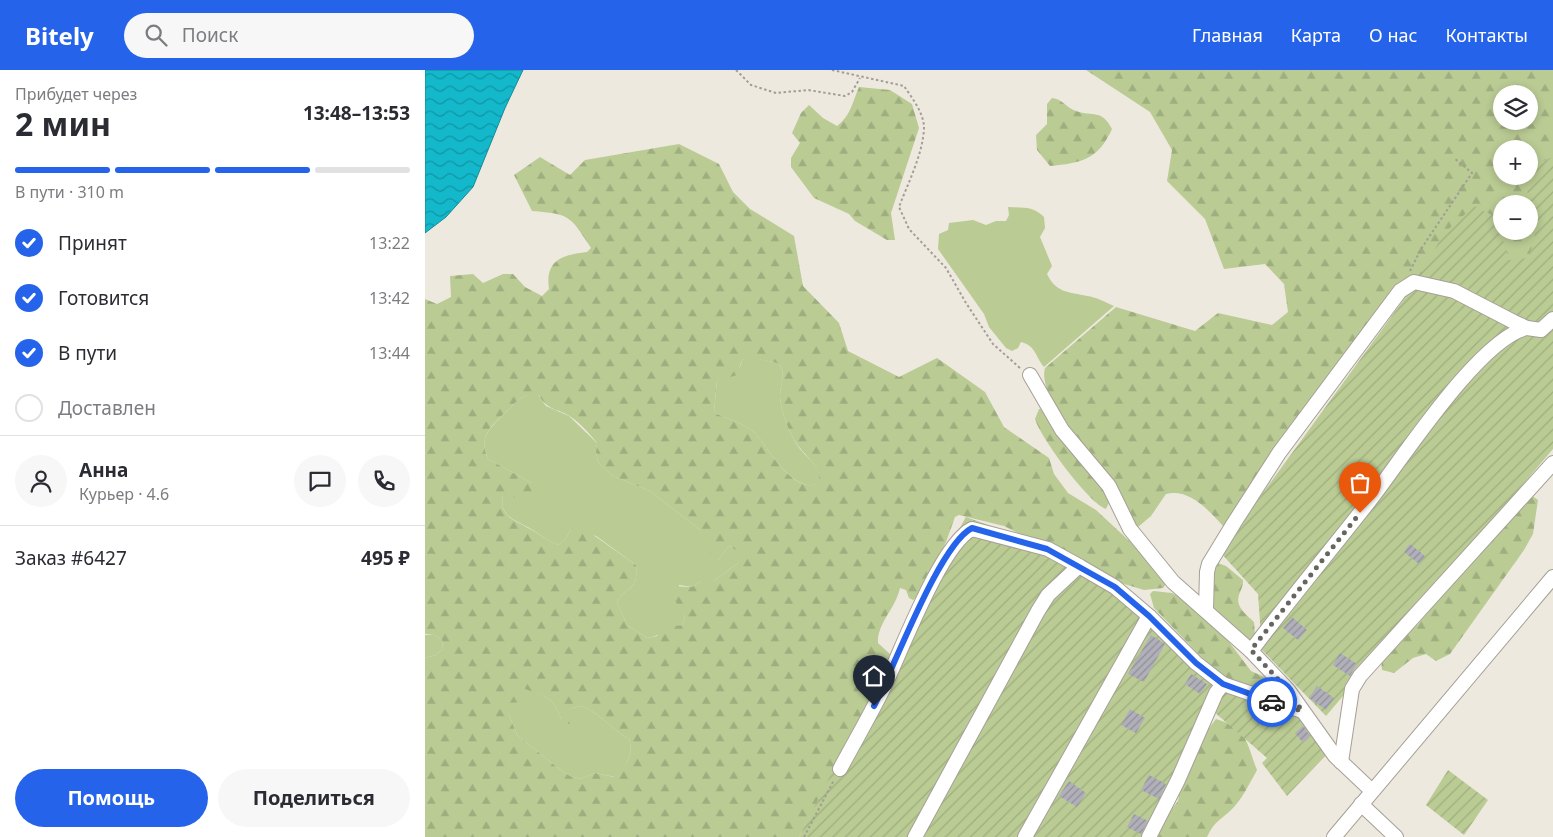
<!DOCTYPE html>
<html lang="ru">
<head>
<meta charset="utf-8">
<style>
	body { margin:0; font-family:"Noto Sans",sans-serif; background:#f7f7f7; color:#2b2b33; height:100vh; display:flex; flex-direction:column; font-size:19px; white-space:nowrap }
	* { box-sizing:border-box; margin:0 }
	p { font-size:16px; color:#7c7c81 }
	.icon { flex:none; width:28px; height:28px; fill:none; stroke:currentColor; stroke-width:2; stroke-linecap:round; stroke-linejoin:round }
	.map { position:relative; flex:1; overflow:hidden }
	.sheet { display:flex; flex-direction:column; background:#fff; width:425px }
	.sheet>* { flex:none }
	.tools { position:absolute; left:1068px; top:15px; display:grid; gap:10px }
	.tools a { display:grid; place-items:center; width:45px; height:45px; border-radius:50%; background:#fff; box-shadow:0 2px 8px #0003; font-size:25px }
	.pin { position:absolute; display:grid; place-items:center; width:42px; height:42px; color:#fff; margin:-51px -21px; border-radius:50% 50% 50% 0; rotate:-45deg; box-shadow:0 0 5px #0007 }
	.pin .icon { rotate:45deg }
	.courier { position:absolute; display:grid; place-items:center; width:50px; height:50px; margin:-25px; border:4px solid #2563eb; border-radius:50%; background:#fff; color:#222; box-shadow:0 1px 6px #0007 }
	.head em { font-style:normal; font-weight:700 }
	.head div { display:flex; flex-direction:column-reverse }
	.head { display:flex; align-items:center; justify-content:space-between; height:85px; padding:0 15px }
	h1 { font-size:32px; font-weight:700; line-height:38px }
	.bar { display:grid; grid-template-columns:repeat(4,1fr); gap:8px 5px; align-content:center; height:60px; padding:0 15px }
	.bar i { height:6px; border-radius:4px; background:#e1e1e2 }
	.bar .current { background:#2563eb }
	.bar p { grid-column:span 4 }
	.line { display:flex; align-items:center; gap:12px; padding:0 15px; border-top:1px solid #e1e1e2 }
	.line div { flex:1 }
	.round { display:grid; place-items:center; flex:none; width:52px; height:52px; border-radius:26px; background:#f7f7f7 }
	ol { padding:0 15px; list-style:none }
	li { display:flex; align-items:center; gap:15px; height:55px }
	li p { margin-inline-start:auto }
	li .icon { padding:5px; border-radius:50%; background:#2563eb; color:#fff; stroke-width:4 }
	li:last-child { color:#7c7c81 }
	li i { width:28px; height:28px; border:2px solid #e1e1e2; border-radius:50% }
	.cta { display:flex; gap:10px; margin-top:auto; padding:10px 15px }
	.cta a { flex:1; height:58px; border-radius:30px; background:#2563eb; color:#fff; font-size:20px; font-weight:700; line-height:58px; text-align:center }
	.cta a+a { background:#f7f7f7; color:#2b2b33 }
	header { display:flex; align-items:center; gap:30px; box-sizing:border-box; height:70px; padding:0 25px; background:#2563eb; color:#fff }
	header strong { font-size:24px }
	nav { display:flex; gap:28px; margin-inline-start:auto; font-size:18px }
	.search { width:350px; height:45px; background:#f7f7f7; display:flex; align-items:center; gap:12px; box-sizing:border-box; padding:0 18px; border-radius:28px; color:#7c7c81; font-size:19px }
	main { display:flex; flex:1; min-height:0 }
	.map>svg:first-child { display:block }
	.grass { fill:#bacb94 }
	.forest { fill:url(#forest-firs); fill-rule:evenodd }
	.garden { fill:url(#garden-furrows) }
	.water { fill:url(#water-waves); stroke:#178a96 }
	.building { fill:url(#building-hatch) }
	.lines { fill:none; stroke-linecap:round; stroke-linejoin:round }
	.minor-casing { stroke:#a5a097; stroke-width:16 }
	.path { stroke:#a29e96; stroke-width:2; stroke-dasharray:2.5 2.5; stroke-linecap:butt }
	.minor { stroke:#fff; stroke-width:14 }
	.done { stroke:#67655f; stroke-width:5; stroke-dasharray:0 9 }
	.route { stroke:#2563eb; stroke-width:6 }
</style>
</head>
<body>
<header>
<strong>Bitely</strong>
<div class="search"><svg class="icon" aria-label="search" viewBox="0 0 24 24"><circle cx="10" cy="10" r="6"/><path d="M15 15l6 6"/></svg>Поиск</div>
<nav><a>Главная</a><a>Карта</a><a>О нас</a><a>Контакты</a></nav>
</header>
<main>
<section class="sheet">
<div class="head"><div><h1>2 мин</h1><p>Прибудет через</p></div><em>13:48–13:53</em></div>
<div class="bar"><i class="current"></i><i class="current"></i><i class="current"></i><i></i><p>В пути · 310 m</p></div>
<ol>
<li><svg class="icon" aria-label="check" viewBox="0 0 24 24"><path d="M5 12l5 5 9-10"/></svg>Принят<p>13:22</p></li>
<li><svg class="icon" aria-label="check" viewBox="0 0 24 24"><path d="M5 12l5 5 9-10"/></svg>Готовится<p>13:42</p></li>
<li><svg class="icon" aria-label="check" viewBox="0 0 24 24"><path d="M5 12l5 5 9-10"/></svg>В пути<p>13:44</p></li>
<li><i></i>Доставлен</li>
</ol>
<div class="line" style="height:90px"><a class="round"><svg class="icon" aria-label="person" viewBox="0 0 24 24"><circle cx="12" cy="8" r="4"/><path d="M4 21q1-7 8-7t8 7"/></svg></a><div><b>Анна</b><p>Курьер · 4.6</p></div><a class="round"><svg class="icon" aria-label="chat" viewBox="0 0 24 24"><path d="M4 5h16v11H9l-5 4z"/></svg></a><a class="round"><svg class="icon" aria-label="phone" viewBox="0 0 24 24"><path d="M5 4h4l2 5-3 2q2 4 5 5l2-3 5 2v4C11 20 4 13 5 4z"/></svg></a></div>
<div class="line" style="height:65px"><div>Заказ #6427</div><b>495 ₽</b></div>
<div class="cta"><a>Помощь</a><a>Поделиться</a></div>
</section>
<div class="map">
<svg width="1128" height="767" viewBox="0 0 1128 767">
	<defs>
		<pattern id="forest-firs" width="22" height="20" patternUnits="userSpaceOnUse" patternTransform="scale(1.25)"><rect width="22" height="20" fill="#bacb94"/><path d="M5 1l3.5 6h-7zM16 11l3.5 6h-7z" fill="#9fae7f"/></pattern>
		<pattern id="garden-furrows" width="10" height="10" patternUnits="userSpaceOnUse" patternTransform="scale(1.25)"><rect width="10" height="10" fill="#bacb94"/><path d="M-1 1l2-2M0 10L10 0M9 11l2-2" fill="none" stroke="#9fae7f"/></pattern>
		<pattern id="water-waves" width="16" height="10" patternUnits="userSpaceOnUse" patternTransform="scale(1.25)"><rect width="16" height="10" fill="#13b8cb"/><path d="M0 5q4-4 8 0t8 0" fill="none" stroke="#1195a4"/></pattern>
		<pattern id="building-hatch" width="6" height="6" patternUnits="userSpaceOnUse" patternTransform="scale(1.25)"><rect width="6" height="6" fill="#b1b0ba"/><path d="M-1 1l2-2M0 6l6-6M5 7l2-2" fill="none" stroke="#8f8f96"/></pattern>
	</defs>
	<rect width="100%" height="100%" fill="#eee9df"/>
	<g class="grass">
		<path d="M583,137c15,1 25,-1 36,10l1,11 -5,9 12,29 -5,8c9,19 22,18 40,22 9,1 18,6 27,10l-70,61c-9,-11 -8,-21 -23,-25l-3,6 -6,3 -6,-3 -17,-21 -5,-13 -46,-65 1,-15 9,-4 1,-7 24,-3 13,5 10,-4h10l3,-6z"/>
		<path d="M323,287c7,2 28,4 32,8 6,10 0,20 0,30 0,8 3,19 6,27 3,9 8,19 14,27 10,12 21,17 20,34 -27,13 -52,-37 -67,-52 -5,-5 -28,-14 -36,-17l-3,-3 3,-30c12,-6 22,-5 25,-21z"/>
		<path d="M102,325h11l8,11 23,10 28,27 -1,9 2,10 15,14 37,15 49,38 19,31 11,-14 16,9 -7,8 -24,18h-13l-9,6 -13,-2 1,22 5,10 -3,8c-12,2 -22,11 -35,13l-20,-13 -10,-23c11,-19 21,-9 19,-37l-40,-29 -25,-7 -6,11 -7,5c-11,-4 -18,-11 -27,-16 -14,-8 -33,-13 -28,-33h7l22,-13 -44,-24c-10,-23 3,-32 18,-47 8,-7 11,-13 21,-17z"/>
		<path d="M0,565h9l8,5 1,9 -7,6 -11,3z"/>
		<path d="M98,617c21,10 30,8 38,32l11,-11 10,-2c19,8 30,24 47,33 6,16 -4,28 -14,38l-20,-4 -15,6 -10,-3 -12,-8 -41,-33 -9,-23v-9l6,-2z"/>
	</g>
	<g class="forest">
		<path d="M661,0h467v93l-15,36 -3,59 -87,24 -36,-5 -188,250c-15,-16 -34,-39 -58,-33l-15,22 -13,11h-4c-20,-29 -99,-128 -89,-159l71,-61 79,24 23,-18 54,12 16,-13 -4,-28 -19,-20 -41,5 -19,-50 -38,-38 5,-31 -22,-38zM1076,24h28v27h-28zM1076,79h28v27h-28zM1076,134h28v27h-28z"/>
		<path d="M434,17l31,3 22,14 7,24 -28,85 4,27h-8l-32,-19 -6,-7 -35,-16 -23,-31v-9l9,-15 -8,-10 9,-20 8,-8 14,13 14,8c13,-9 16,-25 22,-39z"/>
		<path d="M627,28c11,1 14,10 24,13 17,6 26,-2 36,18 -14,31 -31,34 -62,37l-13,-16 -1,-15 11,-11v-20z"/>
		<path d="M254,74l40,20 14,28 17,17 44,27 9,50 36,37 9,28 51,26 38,-19 48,34 19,35 45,31 5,16 14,19 28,17 56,52 14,22 -3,4 -19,2 -33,-10 -107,-54 -45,-11 -4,2 -9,25 -26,53 -7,5 -4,-2 -3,-8 -6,-2c-4,20 -23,35 -22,55l12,11 -3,16 -88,167h-374v-179l11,-3 7,-6 -1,-9 -8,-5 -9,-1v-335l12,5 14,-7 -1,-21 23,-2 10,9 20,-9h10l12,13 17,9 7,-7c-4,-29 13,-34 38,-37l4,-4c-21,-32 -20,-34 -59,-37l-18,-36 26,-18 30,18 15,-15zM322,288c8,1 29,3 33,7 6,9 0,20 0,30 0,8 3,19 6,27 3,9 8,19 14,26 10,13 21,18 19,35 -26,13 -51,-37 -66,-52 -5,-5 -28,-14 -36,-17l-3,-3 3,-30 20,-6 5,-15zM102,325h11c13,18 18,12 33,22 10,7 19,17 26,26l-1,9 2,10 15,14 37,15 49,38 11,21v7l8,3 11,-14 15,9 -6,8 -24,18h-13l-9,6 -20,-1 -1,8 14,23 -3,8 -20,3 -5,8 -10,2 -20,-13 -10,-23c11,-19 21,-9 19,-37l-54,-38 -11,2 -6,11 -7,5c-11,-4 -18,-11 -28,-16 -14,-8 -32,-13 -27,-33h7l16,6 8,-10 -2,-9 -44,-24c-10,-23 3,-33 18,-47 8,-7 11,-13 21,-17zM98,618c21,9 30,7 38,31l8,5 3,-3 -3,-9 3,-4 10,-2c19,8 30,24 47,33 6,16 -4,28 -15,38l-19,-4 -15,6 -10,-3 -12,-8 -41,-33 -9,-23v-9l14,-1 -2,-8z"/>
		<path d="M614,339h5l67,89 -5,11c-17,-5 -66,-72 -71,-90z"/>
		<path d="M1106,425l7,5 -5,34 -9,16 -74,104 -14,7 -10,-7 -13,4 -19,15 -12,-3 -1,-11 38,-36 91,-110z"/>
		<path d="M793,493l8,3 17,14c0,7 -2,9 -4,15 -4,12 8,20 15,27l1,12 -5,9 -38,-35 1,-42z"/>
		<path d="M728,521l19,2 26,14 19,19 34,45 18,8 2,10 -11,4 -43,-20 -63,-65 -4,-14z"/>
		<path d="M791,649c32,10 30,23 41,51 -8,14 -15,30 -27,41 -12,11 -15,10 -23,26h-57l28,-36 4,-25 21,-40z"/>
	</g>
	<g class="garden">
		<path d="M1128,87v292l-227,267 -64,-66 -4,-56 -38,-42 198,-272 25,-46 31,-28 22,11 13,43 19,-2 7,-20 -10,-60 18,-17z"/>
		<path d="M541,447l80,29 67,37 107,96 72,32 13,11 24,30 -42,44 -25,-33 5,-5 -54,-47 -68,126h-346l128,-252z"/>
		<path d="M1023,700l40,30 -24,35 -38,-30z"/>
	</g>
	<path class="water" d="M0,0h98l-18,38 -32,79 -27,30 -21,16z"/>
	<g class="building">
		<path d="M985,474l15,12 -6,8 -15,-12z"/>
		<path d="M867,547l15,13 -9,10 -15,-12z"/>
		<path d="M726,565l14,9 -21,38 -16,-8z"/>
		<path d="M915,583l17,11 -7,12 -17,-11z"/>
		<path d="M766,604l16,10 -7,10 -15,-10z"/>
		<path d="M892,616l17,12 -8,12 -17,-12z"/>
		<path d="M705,639l15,9 -9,15 -15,-8z"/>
		<path d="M878,656l7,10 -7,7 -8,-10z"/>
		<path d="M724,705l17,9 -7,15 -18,-9z"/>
		<path d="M644,711l17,12 -9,14 -18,-11z"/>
		<path d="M709,744l14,7 -7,13 -14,-7z"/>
	</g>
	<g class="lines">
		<defs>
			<g id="minor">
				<path d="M605,305l32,55 47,56 21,43 43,53 78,69 37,39 47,66 37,35"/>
				<path d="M781,539l1,-37 2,-8 25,-41 45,-70 121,-162 14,-9 40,9 60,31 13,6 14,2 12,-11"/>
				<path d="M826,581c39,-52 80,-101 120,-152 31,-40 109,-161 156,-171"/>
				<path d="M916,692l11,-73 8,-13 193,-213"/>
				<path d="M415,699c14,-26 29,-52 42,-78 18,-36 58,-146 90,-162l76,20 31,17 36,21 34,29 47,47 27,21 79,27"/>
				<path d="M936,734l35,33"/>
				<path d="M490,767l123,-226 10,-16 31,-29"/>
				<path d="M600,767l124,-221"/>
				<path d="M724,767l29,-57 38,-87 7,-9"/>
				<path d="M909,767l219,-260"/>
			</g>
		</defs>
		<use href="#minor" class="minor-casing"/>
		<g class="path">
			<path d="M311,0l15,15 25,8 32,-3 37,6 7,-4 8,-14"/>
			<path d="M407,0l72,16c8,12 20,27 20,42 -1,26 -16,55 -25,79l10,22 37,39 20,35 27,41 27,24"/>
			<path d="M985,201l11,-22 51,-76 -18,-15"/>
			<path d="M379,767l30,-57"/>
		</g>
		<use href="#minor" class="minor"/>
	</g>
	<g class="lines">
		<path class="done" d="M847,632l30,9 -14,-21 -37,-40 109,-137"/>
		<path class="route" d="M449,636c20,-38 65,-161 98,-178l75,21 68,38 34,29 47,47 27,21 49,18"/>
	</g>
</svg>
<div class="tools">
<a><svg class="icon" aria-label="layers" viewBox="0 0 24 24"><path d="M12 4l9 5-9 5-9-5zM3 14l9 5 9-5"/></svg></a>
<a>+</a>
<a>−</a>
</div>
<div class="pin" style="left:935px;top:443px;background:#ea580c"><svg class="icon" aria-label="bag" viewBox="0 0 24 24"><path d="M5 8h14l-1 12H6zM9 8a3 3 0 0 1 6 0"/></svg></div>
<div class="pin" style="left:449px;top:636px;background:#1f2937"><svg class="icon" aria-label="home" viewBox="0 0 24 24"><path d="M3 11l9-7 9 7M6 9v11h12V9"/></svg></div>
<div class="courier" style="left:847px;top:632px"><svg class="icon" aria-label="car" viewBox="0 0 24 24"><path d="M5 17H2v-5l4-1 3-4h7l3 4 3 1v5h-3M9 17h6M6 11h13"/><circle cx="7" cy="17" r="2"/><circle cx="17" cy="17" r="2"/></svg></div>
</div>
</main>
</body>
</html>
